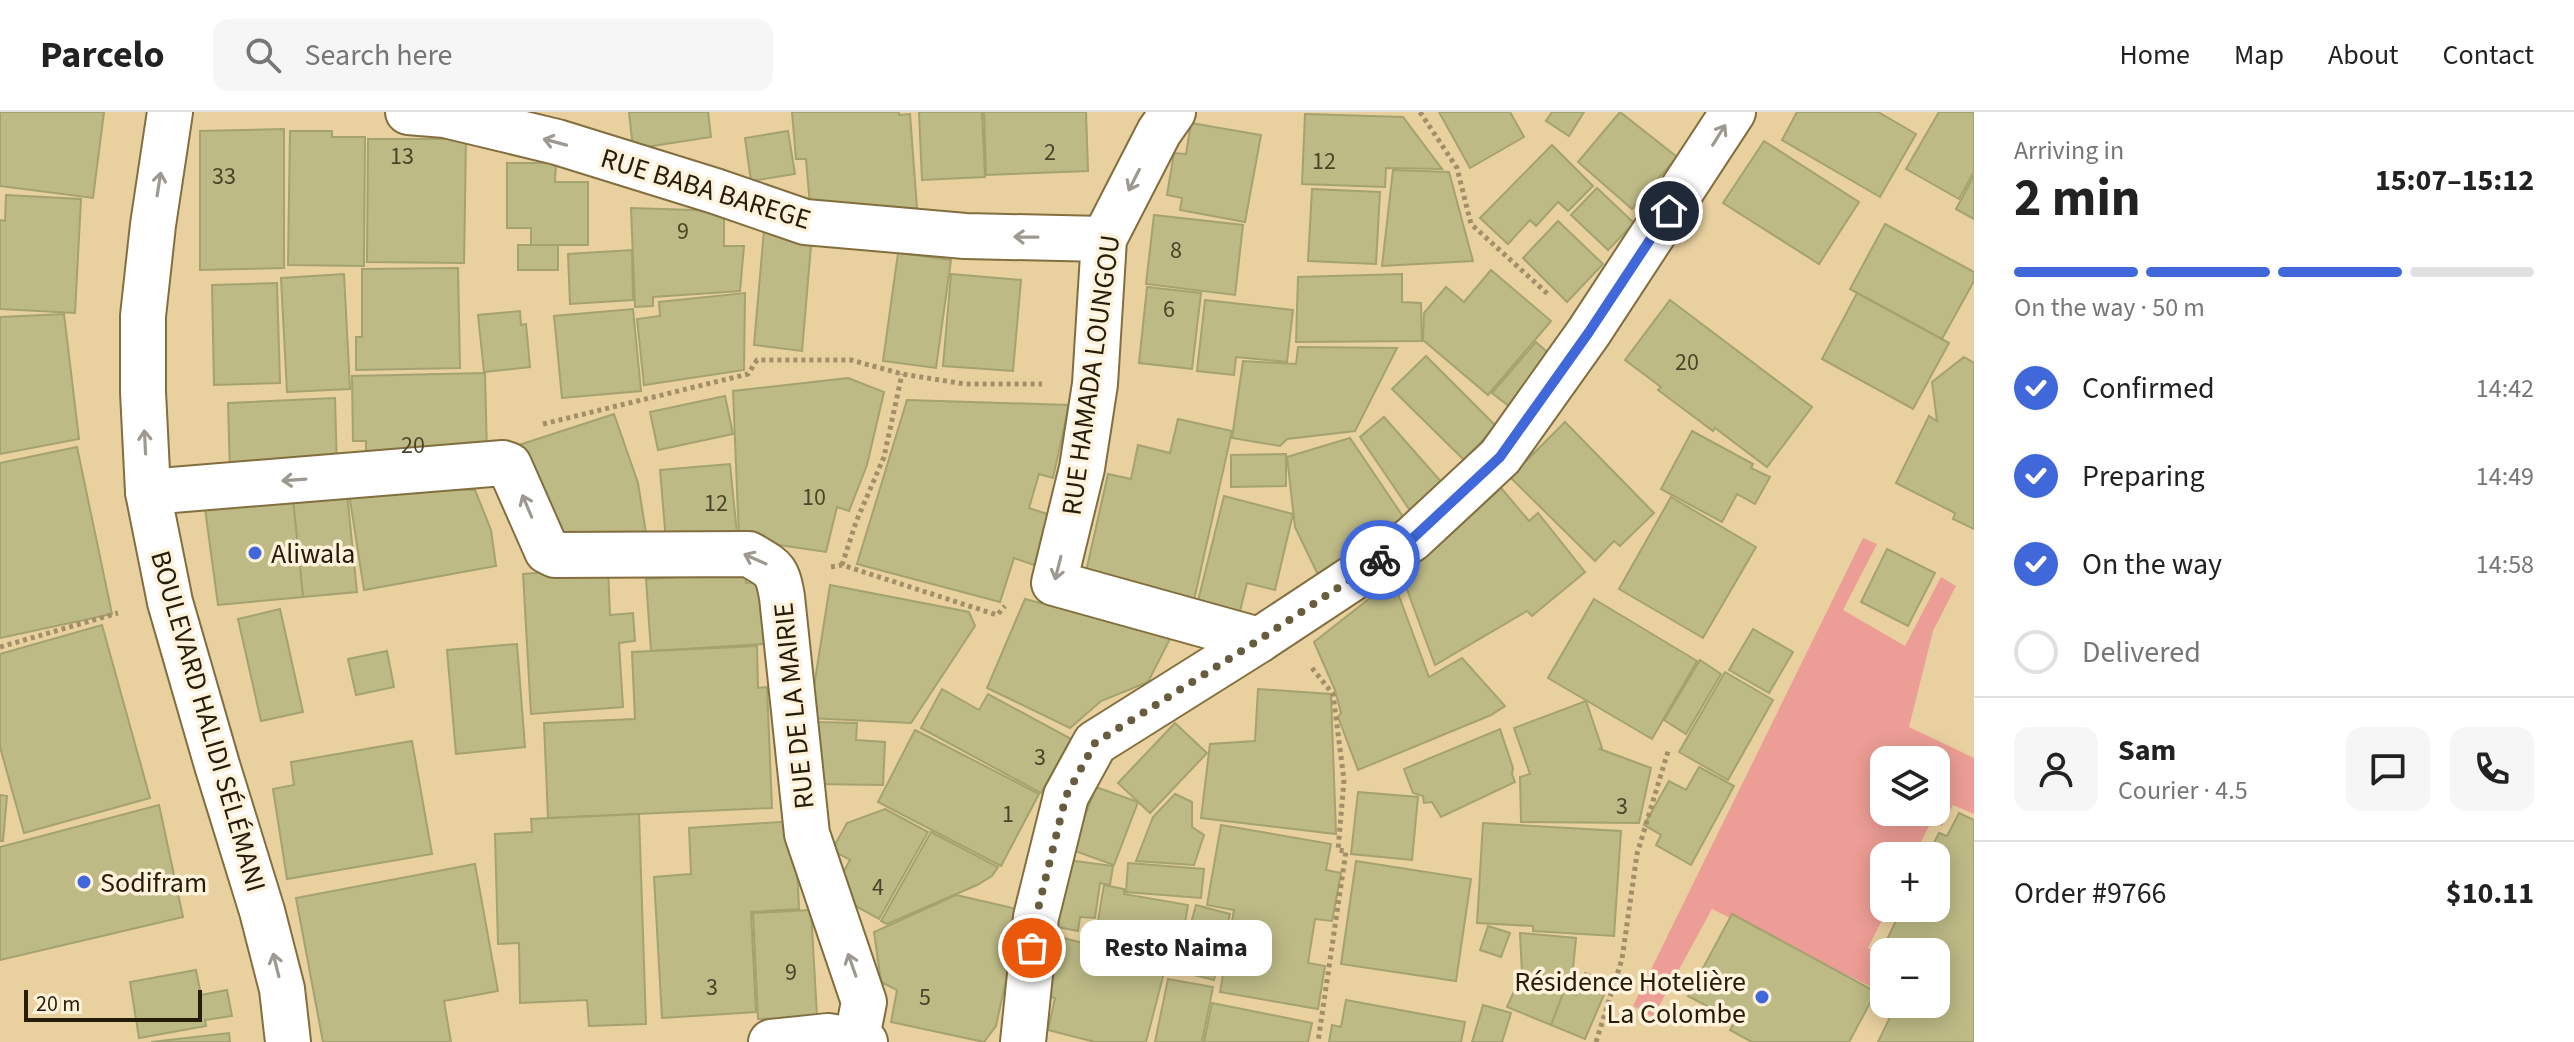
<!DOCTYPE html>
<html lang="en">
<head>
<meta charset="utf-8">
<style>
	body { margin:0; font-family:"Source Sans 3",sans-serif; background:#f6f6f6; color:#222; height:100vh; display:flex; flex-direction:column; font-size:30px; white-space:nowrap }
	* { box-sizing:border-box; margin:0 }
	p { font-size:26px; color:#767676 }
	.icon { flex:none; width:44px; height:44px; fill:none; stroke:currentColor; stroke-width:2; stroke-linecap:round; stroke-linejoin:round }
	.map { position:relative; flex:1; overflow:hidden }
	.drawer { display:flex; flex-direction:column; background:#fff; width:600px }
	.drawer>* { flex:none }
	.fabs { position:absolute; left:1870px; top:634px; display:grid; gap:16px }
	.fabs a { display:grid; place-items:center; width:80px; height:80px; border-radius:16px; background:#fff; box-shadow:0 4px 20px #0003; font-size:40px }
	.scale { position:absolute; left:24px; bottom:20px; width:178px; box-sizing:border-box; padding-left:8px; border:4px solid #251c09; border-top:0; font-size:22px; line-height:28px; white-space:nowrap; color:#251c09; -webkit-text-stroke:6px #fef3da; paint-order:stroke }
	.pin { position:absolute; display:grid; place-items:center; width:68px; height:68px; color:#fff; margin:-34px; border:4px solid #fff; border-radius:50%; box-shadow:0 2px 8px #0007 }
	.courier { position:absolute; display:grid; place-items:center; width:80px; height:80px; margin:-40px; border:6px solid #4068da; border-radius:50%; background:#fff; color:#222; box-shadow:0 2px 10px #0007 }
	.bubble { position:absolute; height:56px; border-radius:16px; background:#fff; box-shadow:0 4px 20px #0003; font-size:26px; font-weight:700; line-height:56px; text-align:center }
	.overview em { font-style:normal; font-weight:700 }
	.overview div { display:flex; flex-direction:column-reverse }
	.overview { display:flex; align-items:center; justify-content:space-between; height:136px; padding:0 40px }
	h1 { font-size:52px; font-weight:700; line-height:60px }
	.bar { display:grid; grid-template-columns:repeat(4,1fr); gap:12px 8px; align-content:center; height:96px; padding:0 40px }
	.bar i { height:10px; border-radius:6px; background:#e0e0e0 }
	.bar .current { background:#4068da }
	.bar p { grid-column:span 4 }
	.line { display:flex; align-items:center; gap:20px; padding:0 40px; border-top:2px solid #e0e0e0 }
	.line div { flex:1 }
	.round { display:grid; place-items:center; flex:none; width:84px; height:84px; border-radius:16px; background:#f6f6f6 }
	ol { padding:0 40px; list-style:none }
	li { display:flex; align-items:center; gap:24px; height:88px }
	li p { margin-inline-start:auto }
	li .icon { padding:8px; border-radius:50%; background:#4068da; color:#fff; stroke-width:4 }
	li:last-child { color:#767676 }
	li i { width:44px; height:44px; border:4px solid #e0e0e0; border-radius:50% }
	header { display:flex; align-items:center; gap:48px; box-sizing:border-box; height:112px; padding:0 40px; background:#fff; border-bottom:2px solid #e0e0e0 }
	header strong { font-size:38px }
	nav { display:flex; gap:44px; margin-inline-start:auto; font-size:28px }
	.search { width:560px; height:72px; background:#f6f6f6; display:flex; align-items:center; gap:20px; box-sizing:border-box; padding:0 28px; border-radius:16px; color:#767676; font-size:30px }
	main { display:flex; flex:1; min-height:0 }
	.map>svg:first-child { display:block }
	.green { fill:#ec9d95; fill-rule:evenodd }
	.building { fill:#bdba86; stroke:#a4a26f; stroke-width:2 }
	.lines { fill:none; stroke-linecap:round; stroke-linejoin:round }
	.street-casing { stroke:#836e3f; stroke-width:48 }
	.secondary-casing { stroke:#836e3f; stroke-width:48 }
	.path { stroke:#a28f69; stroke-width:5; stroke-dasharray:4 4; stroke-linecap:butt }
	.street { stroke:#fff; stroke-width:44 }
	.secondary { stroke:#fff; stroke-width:44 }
	.oneway { stroke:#9d9990 }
	.done { stroke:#695b3e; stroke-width:8; stroke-dasharray:0 14.4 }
	.route { stroke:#4068da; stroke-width:10 }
	.poi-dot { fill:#4068da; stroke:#fef3da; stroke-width:3 }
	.labels { text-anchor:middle; stroke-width:7; stroke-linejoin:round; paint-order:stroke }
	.number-label { font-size:24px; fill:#4b4428 }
	.street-label { font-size:28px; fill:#251c09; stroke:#fef3da }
	.poi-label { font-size:28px; fill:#251c09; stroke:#fef3da; text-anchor:start }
</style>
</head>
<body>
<header>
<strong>Parcelo</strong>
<div class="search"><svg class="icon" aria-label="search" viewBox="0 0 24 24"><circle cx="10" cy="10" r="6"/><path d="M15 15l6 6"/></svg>Search here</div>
<nav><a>Home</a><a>Map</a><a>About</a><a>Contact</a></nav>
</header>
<main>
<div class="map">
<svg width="1974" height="930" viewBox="0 0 1974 930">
	<rect width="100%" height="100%" fill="#e8d09f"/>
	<path class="green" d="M1863,426l14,6 -34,66 62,36 36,-69 15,9 -23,45 -24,96 65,31v56l-21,-9 -11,21 -11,-4 -17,34h-30v52h4l-20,40 16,8v26l-4,9 -168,-82 -59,108 -20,-11zM1884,648h52v52h-52z"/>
	<g class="building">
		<path d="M0,0h104l-11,86 -93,-12z"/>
		<path d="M629,0h79l3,25 -78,12z"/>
		<path d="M792,0h107v3l11,-1 7,94 -106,9 -5,-58h-10z"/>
		<path d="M919,0h63l3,65 -63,3z"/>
		<path d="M984,0h102l2,59 -102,4z"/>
		<path d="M1439,0h71l14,25 -54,31z"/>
		<path d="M1552,0h32l-15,24 -23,-15z"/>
		<path d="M1620,0l57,45 -45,52 -54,-47z"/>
		<path d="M1797,0h81l38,22 -36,63 -98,-57z"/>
		<path d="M1939,0h35v60l-15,27 -53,-30z"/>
		<path d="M1305,2l98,3 39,52 -56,-1 -1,19 -83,-3z"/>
		<path d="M1191,11l70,12 -16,87 -65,-12 2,-12 -15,-3 7,-42 12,1z"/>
		<path d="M284,17v139l-84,2v-139z"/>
		<path d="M290,19h42v6h33l-1,129 -76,-1z"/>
		<path d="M788,19l7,43 -44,7 -6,-43z"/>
		<path d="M368,27h98l-2,124 -97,-1z"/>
		<path d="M1764,29l95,61 -40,62 -96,-61z"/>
		<path d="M1552,33l41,41 -25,25 -10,-9 -22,24 -6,-6 -22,24 -28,-26z"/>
		<path d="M507,51h49l-1,19h33v63h-57v-17h-24z"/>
		<path d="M1393,58l56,2 24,89 -91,5z"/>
		<path d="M1974,64v43l-18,-10z"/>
		<path d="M1597,76l37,35 -26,27 -37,-35z"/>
		<path d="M1312,77l68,3 -4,72 -68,-3z"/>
		<path d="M6,83l75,4 -6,114 -75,-4v-89l5,1z"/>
		<path d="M631,96l93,3v35h20l-4,45 -87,6v9l-18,1z"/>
		<path d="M1154,103l89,10 -8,70 -89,-11z"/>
		<path d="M1558,109l45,43 -36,38 -44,-44z"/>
		<path d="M1885,112l89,48v9l-32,58 -92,-50z"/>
		<path d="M764,118l48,4 -10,117 -48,-6z"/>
		<rect x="518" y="133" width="40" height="25"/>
		<path d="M632,138l1,50 -63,4 -2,-50z"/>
		<path d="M898,141l53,7 -15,108 -53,-7z"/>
		<path d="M458,156l2,100 -104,2v-33h6v-68z"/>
		<path d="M1491,158l60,51 -63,74 -65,-55 1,-27 22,-26 18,15z"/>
		<path d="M344,162l6,115 -63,3 -6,-114z"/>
		<path d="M951,162l70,6 -8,91 -70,-5z"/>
		<path d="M1402,162v28l19,1 1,38 -126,1 2,-65z"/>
		<path d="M277,171l3,100 -66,2 -2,-100z"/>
		<path d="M1147,175l54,6 -9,76 -53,-6z"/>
		<path d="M745,181l-1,77 -100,15 -7,-66 23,-3 -1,-14z"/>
		<path d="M1857,181l92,50 -36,66 -91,-50z"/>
		<path d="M1205,188l88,10 -6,52 -51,-5 -2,18 -37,-4z"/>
		<path d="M1670,188l142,107 -45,60 -52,-39 -2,3 -55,-41 3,-3 -36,-27z"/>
		<path d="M633,197l8,82 -79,7 -8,-82z"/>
		<path d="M520,199l1,14 5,-1 4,43 -46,5 -6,-57z"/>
		<path d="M64,202l15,125 -79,15v-137z"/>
		<path d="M1536,230l19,17 -41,51 -22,-17z"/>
		<path d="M1298,235l99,1 -42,83 -68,8 -7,7 -48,-8 11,-77 53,3z"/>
		<path d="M1426,244l70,70 -32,34 -72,-71z"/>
		<path d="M1964,245l10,6v166l-21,-10 2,-6 -59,-30 33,-67 8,5 -5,-39z"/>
		<path d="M485,261l2,82 -121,14v-28h-13l-1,-65z"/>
		<path d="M848,266l36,14 -17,73 -18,46 -12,-4 -11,45 -87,-13 -6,-148z"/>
		<path d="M725,284l8,38 -75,16 -8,-38z"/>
		<path d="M335,286l2,72 -107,4 -2,-71z"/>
		<path d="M907,288l162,5 -16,73 -14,-4 -10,34 21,7 -16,50 -20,-7 -14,44 -143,-38z"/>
		<path d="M614,302l24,69 8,50 -65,10 -36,-12 -29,-85z"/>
		<path d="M1384,305l61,69 -34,26 -51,-75z"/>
		<path d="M1178,307l54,12 -40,178 -109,-24 25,-111 23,5 7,-34 32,8z"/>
		<path d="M1565,310l89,91 -34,33 -6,-5 -19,20 -85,-84z"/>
		<path d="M1692,319l61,33 -2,4 19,9 -15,27 -18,-10 -15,28 -61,-33z"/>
		<path d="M1350,326l56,83 -87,56 -24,-50 -8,-70z"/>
		<path d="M77,335l35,167 -112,24v-175z"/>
		<path d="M1286,342v32l-55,1v-32z"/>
		<path d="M730,352l7,70 -71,7 -6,-71z"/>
		<path d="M348,375l127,3 16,40 5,36 -132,24z"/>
		<path d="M1501,376l28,33 9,-8 47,59 -53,44 -5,-5 -92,54 -36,-97 49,-31z"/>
		<path d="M347,381l10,99 -54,5 -10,-97z"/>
		<path d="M1224,384l69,18 -18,76 -28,-7 -9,36 -42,-10z"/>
		<path d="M1671,385l85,50 -53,91 -84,-49z"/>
		<path d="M293,388l10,97 -85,8 -13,-96z"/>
		<path d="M1887,437l48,24 -27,53 -47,-24z"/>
		<path d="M608,456l2,47 23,-2 2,28 -16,2 4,64 -92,7 -8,-140z"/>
		<path d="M746,461v10l16,-1 3,62 -114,7 -5,-72z"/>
		<path d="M1393,468l36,97 33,-19 43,48 -14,9 -133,55 -20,-53 3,-4 -6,-23 -21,-48z"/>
		<path d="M830,473l139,27 6,14 -64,97 -102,-5z"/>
		<path d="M1025,487l146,38 -23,45 -47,19 -31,27 -83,-40z"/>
		<path d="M1594,487l103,62 -45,78 -104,-61z"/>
		<path d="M280,497l23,103 -42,9 -23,-102z"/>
		<path d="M102,513l48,173 -126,35 -24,-86v-93z"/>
		<path d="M1753,517l40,23 -24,41 -40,-23z"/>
		<path d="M517,532l8,103 -69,7 -9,-104z"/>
		<path d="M757,534l1,42 9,-1 5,121 -224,10 -4,-95 91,-4 -3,-67z"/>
		<path d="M387,539l7,36 -38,8 -8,-36z"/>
		<path d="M1700,548l21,14 -35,60 -22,-14z"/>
		<path d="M1725,560l48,28 -45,80 -49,-28z"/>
		<path d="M942,577l37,21 9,-16 83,45 -30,54 -120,-65z"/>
		<path d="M1258,577l73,5 5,140 -135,-16 9,-74 45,-3z"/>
		<path d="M1586,589l16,47 -2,1 51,19 -12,55 -118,-1 -1,-45 10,-3 -16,-46z"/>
		<path d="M816,610l41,1 -1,17 29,2 -2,43 -70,-1z"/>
		<path d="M1175,611l32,30 -57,60 -32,-30z"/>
		<path d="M1500,617l13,39 -1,6 3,8 -74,35 -9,-15 -8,1 -1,-7 -10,-3 -9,-24z"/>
		<path d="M915,618l124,64 -38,72 -123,-64z"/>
		<path d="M412,629l20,113 -145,25 -14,-90 21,-4 -3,-23z"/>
		<path d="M1699,655l35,19 -43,79 -35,-20 5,-10 -17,-10 25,-44 17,9z"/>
		<path d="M1096,675l42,15 -24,63 -42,-15z"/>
		<path d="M1358,680l60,5 -6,63 -61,-6z"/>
		<path d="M1175,682l17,8v25l12,8 -10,30 -58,-4 17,-44z"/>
		<path d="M0,683l7,1 -4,45h-3z"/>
		<path d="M159,693l24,112 -183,43v-113z"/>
		<path d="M885,697l43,23 -49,87 -47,-26 18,-33 -18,-10 15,-27z"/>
		<path d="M1959,701l15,7v222h-96l15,-31 -9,-4 1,-3h51v-52h-45l-8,-4 19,-40h34v-52h-9l12,-23 8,3z"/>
		<path d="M639,702l7,210 -57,2 -2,-26 -67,3 -1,-60 -21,1 -3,-110 37,-2 -1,-13z"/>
		<path d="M795,709l4,88 -48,3 5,100 -94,6 -8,-141 37,-3 -2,-46z"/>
		<path d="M1483,711l138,8 -7,105 -81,-5v-5l-56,-3z"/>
		<path d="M1221,713l110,19 -5,26 15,3 -9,48 -17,-2 -7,44 17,3 -7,43 -98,-17 14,-82 -27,-5z"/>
		<path d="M931,720l67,35 -6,9 -15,9 -90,39 -6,-3z"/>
		<path d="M1068,748l45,6 -3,19 -10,-2 -5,35 -15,-1 -2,14 -21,-4z"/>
		<path d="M1356,749l115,18 -15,102 -115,-17z"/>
		<path d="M1128,751l76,6 -3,29 -75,-6z"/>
		<path d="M475,752l23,127 -54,10 7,41h-128l-27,-144z"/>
		<path d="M1104,773l20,4v5l64,11 -10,58 -44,-7 3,-17 -41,-6z"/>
		<path d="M956,783l65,15 -25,116 -12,16 -93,-20 6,-32 -16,-8 -7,-50z"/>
		<path d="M1196,793l34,9 -16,66 -36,-9z"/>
		<path d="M811,798l6,106 -59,3 -5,-106z"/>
		<path d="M1732,802l144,78 -27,50h-97l-22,-12 5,-9 -47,-25z"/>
		<path d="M1488,814l22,7 -9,24 -21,-7z"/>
		<path d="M1520,821l56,5 -4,40 -8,13 -42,-18z"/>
		<path d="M1060,825l106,28 -20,77h-51l-47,-12 7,-32 -11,-3z"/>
		<path d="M196,858l5,25 26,-5 5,26 -27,4 1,6 -67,12 -9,-56z"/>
		<path d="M1522,861l42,18 -13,34 -44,-18z"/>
		<path d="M1585,861l24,10 -24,56 -34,-14 13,-34 12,4z"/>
		<path d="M1168,867l45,8 -11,55h-47z"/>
		<path d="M1346,888l119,22 -4,20h-132l3,-17 9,2z"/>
		<path d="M1212,891l100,20 -4,19h-104z"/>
		<path d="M1483,893l28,8 -9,29h-30z"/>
		<path d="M229,921l1,9h-79z"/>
	</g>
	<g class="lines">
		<defs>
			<g id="street">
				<path d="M408,0l37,3 112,27 158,49 90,31 160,14 139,3"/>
				<path d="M1173,0l-14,20 -55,107 -9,145 -13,84 -28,115 205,57"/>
				<path d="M148,380l355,-29 6,2 38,86 8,4 194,-1c25,15 28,14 33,43l25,237 57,168 -8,40"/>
				<path d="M771,930l57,-6 37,6"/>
				<path d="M1023,930l13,-125 30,-121 29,-53 164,-103 153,-101 88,-82 89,-125 144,-220"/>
			</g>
			<path id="secondary" d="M170,0l-17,113 -10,91v76l5,100 22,110 47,163 45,146 20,78 6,53"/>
		</defs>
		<use href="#street" class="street-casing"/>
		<use href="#secondary" class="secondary-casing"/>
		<g class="path">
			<path d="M1420,0l37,56 14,56 79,72"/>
			<path d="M543,312l205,-50 9,-14h94l51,14 63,10h77"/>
			<path d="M842,453l14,-43 28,-65 18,-83"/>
			<path d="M831,455l11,-2 155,50 8,-9"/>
			<path d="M0,535l118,-34"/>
			<path d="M1312,556l21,26 11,86 -6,70 8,1 -28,191"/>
			<path d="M1596,930l26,-83 15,-105 32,-106"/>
		</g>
		<use href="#street" class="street"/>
		<use href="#secondary" class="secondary"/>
	</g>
	<defs><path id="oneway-shaft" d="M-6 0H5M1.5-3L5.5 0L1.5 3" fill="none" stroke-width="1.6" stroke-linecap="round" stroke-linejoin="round" transform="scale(2)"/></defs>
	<g class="oneway">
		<use href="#oneway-shaft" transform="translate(1719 23) rotate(-58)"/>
		<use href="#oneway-shaft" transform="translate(555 30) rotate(-165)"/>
		<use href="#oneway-shaft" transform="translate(1134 68) rotate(117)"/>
		<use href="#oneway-shaft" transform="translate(159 72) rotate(-81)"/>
		<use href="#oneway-shaft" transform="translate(1026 125) rotate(-179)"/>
		<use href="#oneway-shaft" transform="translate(145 330) rotate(-93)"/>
		<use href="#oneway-shaft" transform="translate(294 368) rotate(176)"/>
		<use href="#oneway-shaft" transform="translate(527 394) rotate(-113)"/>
		<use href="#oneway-shaft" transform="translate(755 447) rotate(-156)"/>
		<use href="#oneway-shaft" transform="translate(1058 456) rotate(104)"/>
		<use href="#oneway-shaft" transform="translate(276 853) rotate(-104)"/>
		<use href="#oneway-shaft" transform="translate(852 853) rotate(-109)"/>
	</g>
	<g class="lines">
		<path class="done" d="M1032,836l4,-31 30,-121 29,-53 164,-103 121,-80"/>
		<path class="route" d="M1380,448l32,-21 88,-82 89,-125 80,-121"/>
	</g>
	<g class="poi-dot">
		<circle cx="255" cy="441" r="8"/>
		<circle cx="84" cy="770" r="8"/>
		<circle cx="1762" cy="885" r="8"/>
	</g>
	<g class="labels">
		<g class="number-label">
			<text x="1050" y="48">2</text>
			<text x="402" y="52">13</text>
			<text x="1324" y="57">12</text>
			<text x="224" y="72">33</text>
			<text x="683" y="127">9</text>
			<text x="1176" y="146">8</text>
			<text x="1169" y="205">6</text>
			<text x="1687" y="258">20</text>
			<text x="413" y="341">20</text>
			<text x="814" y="393">10</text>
			<text x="716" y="399">12</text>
			<text x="1040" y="653">3</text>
			<text x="1622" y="702">3</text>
			<text x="1008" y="710">1</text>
			<text x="878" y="783">4</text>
			<text x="791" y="868">9</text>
			<text x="712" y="883">3</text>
			<text x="925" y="893">5</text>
		</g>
		<g class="street-label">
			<text transform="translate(706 76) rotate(17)" y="10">RUE BABA BAREGE</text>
			<text transform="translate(1090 263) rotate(-82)" y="10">RUE HAMADA LOUNGOU</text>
			<text transform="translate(793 594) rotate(-96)" y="10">RUE DE LA MAIRIE</text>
			<text transform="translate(209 609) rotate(74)" y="10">BOULEVARD HALIDI SÉLÉMANI</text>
		</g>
		<g class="poi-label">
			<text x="271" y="451">Aliwala</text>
			<text x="100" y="780">Sodifram</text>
			<text x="1746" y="879" text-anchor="end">Résidence Hotelière<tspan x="1746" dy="32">La Colombe</tspan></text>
		</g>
	</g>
</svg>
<div class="fabs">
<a><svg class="icon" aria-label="layers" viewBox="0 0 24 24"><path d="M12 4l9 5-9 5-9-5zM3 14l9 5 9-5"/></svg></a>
<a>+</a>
<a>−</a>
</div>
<div class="scale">20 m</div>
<div class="pin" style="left:1032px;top:836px;background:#ea580c"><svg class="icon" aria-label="bag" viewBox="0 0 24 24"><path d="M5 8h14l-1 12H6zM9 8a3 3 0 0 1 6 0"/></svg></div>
<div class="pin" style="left:1669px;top:99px;background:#1f2937"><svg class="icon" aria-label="home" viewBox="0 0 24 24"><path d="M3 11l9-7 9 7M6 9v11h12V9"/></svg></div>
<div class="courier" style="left:1380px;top:448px"><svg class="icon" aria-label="bike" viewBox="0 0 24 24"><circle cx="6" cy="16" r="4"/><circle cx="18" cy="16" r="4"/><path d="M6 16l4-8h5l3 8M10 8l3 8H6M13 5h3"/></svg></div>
<div class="bubble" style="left:1080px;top:808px;width:192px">Resto Naima</div>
</div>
<section class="drawer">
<div class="overview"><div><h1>2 min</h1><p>Arriving in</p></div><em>15:07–15:12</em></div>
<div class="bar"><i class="current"></i><i class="current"></i><i class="current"></i><i></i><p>On the way · 50 m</p></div>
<ol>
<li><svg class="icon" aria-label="check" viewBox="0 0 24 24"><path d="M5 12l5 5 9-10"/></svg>Confirmed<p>14:42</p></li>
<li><svg class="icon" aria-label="check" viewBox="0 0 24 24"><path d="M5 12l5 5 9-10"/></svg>Preparing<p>14:49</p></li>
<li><svg class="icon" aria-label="check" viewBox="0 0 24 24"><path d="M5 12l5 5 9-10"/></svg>On the way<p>14:58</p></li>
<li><i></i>Delivered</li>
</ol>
<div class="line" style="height:144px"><a class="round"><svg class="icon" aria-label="person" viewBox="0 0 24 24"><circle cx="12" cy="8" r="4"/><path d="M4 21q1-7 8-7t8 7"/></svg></a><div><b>Sam</b><p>Courier · 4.5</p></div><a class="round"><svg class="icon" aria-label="chat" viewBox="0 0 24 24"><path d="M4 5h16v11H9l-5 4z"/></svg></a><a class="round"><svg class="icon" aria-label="phone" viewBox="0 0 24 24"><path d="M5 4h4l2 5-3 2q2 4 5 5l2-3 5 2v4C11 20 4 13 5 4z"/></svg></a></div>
<div class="line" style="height:104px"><div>Order #9766</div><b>$10.11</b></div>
</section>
</main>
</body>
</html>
